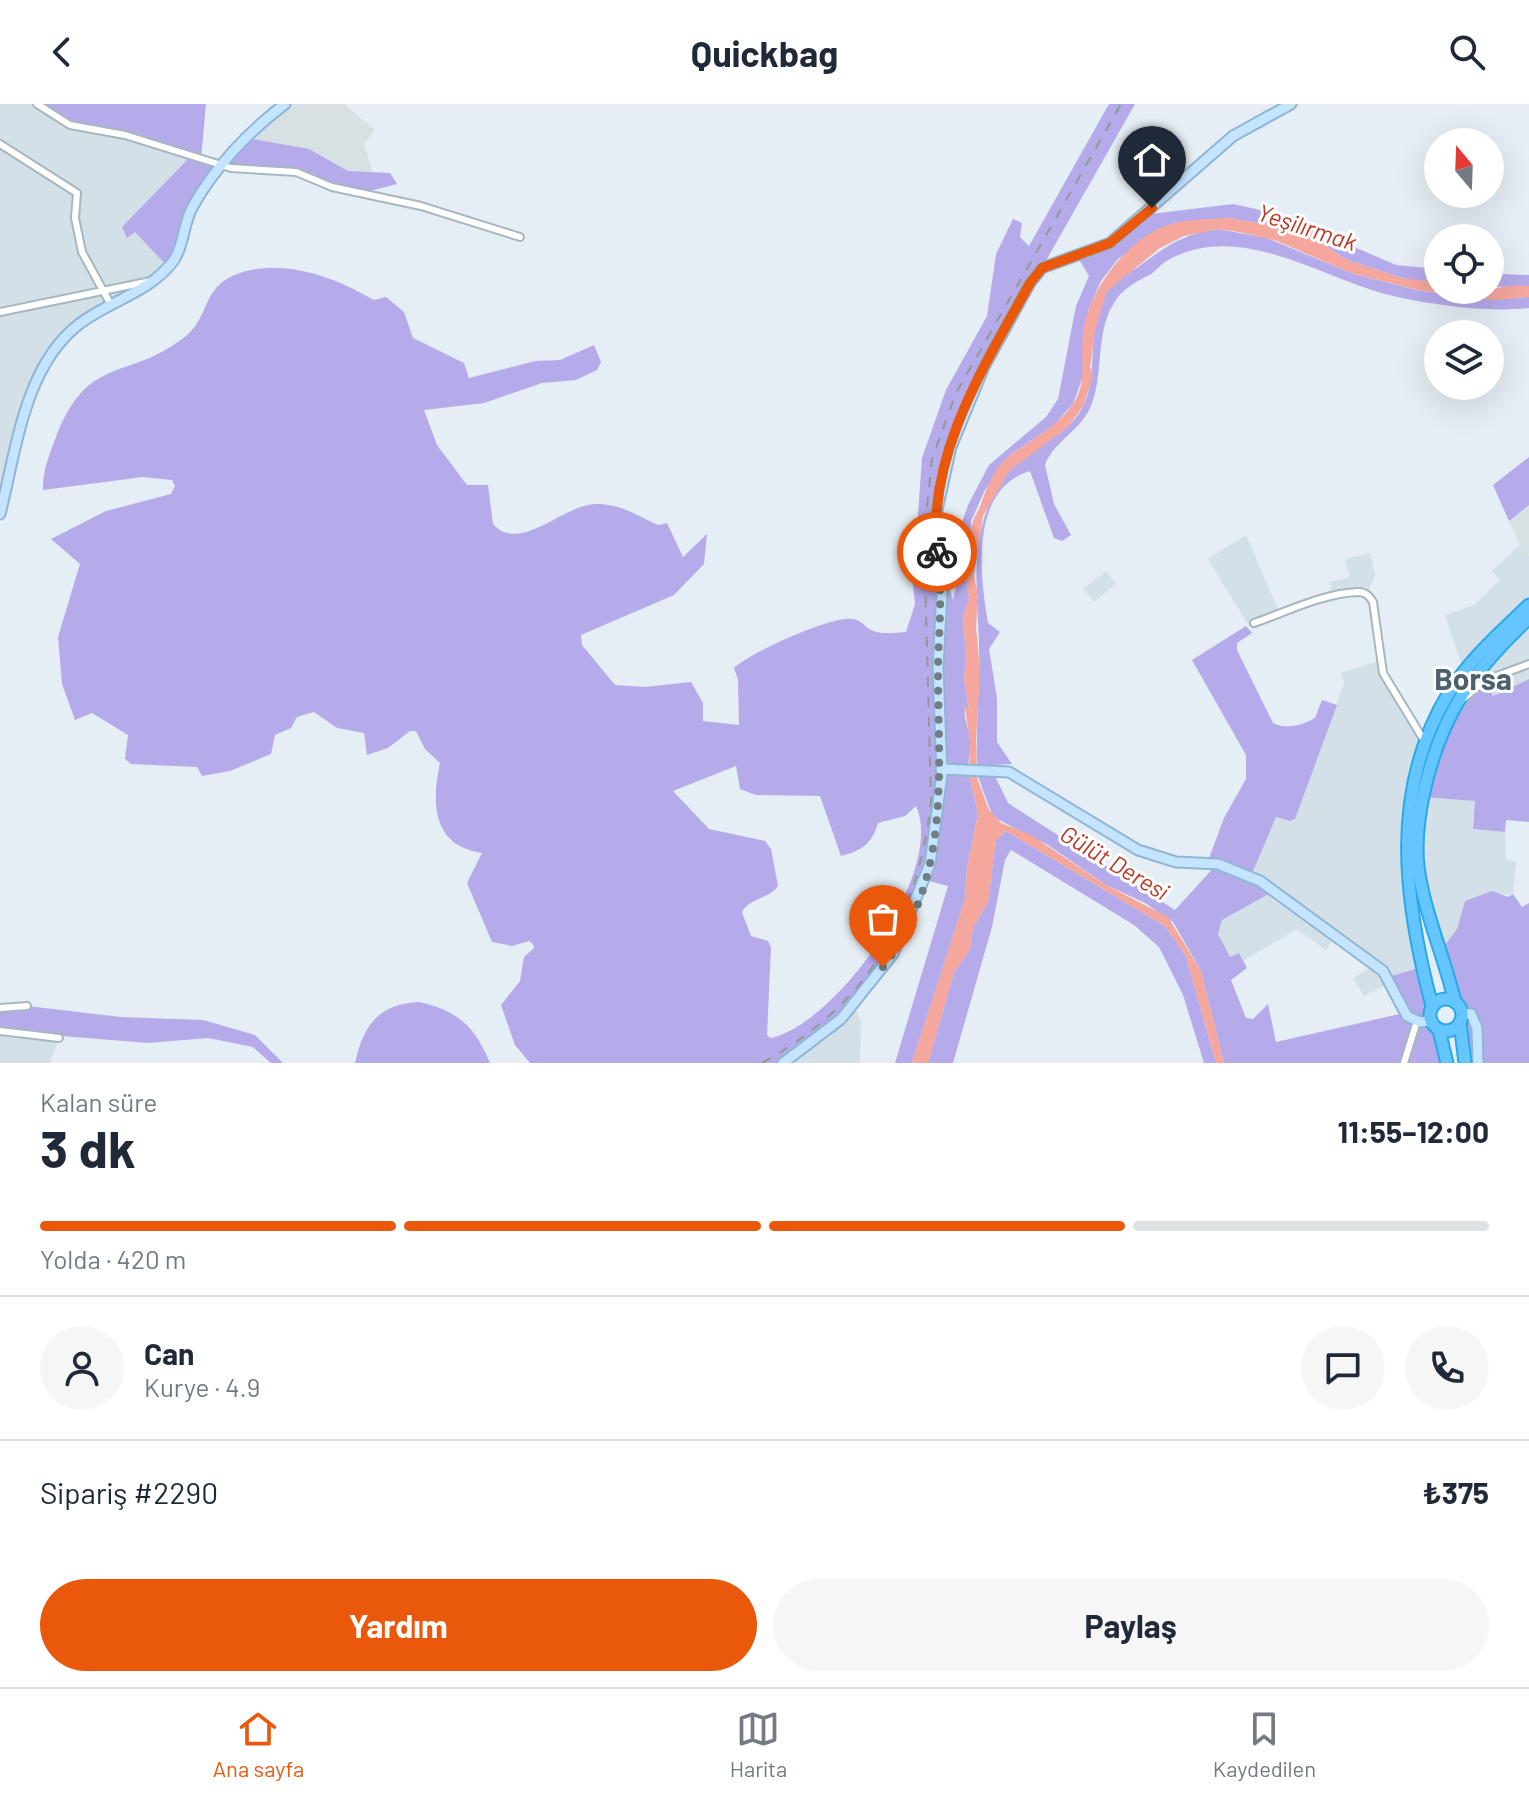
<!DOCTYPE html>
<html lang="tr">
<head>
<meta charset="utf-8">
<style>
	body { margin:0; font-family:Barlow,sans-serif; background:#f6f6f7; color:#1f2937; height:100vh; display:flex; flex-direction:column; font-size:30px; white-space:nowrap }
	* { box-sizing:border-box; margin:0 }
	p { font-size:26px; color:#747a83 }
	.icon { flex:none; width:44px; height:44px; fill:none; stroke:currentColor; stroke-width:2; stroke-linecap:round; stroke-linejoin:round }
	.map { position:relative; height:959px; overflow:hidden }
	.side { display:flex; flex-direction:column; background:#fff; flex:1 }
	.side>* { flex:none }
	.needle { width:52px; rotate:341deg }
	.tools { position:absolute; left:1424px; top:24px; display:grid; gap:16px }
	.tools a { display:grid; place-items:center; width:80px; height:80px; border-radius:50%; background:#fff; box-shadow:0 8px 32px #0002; font-size:40px }
	.pin { position:absolute; display:grid; place-items:center; width:68px; height:68px; color:#fff; margin:-82px -34px; border-radius:50% 50% 50% 0; rotate:-45deg; box-shadow:0 0 8px #0007 }
	.pin .icon { rotate:45deg }
	.courier { position:absolute; display:grid; place-items:center; width:80px; height:80px; margin:-40px; border:6px solid #ea580c; border-radius:50%; background:#fff; color:#222; box-shadow:0 2px 10px #0007 }
	.overview em { font-style:normal; font-weight:700 }
	.overview div { display:flex; flex-direction:column-reverse }
	.overview { display:flex; align-items:center; justify-content:space-between; height:136px; padding:0 40px }
	h1 { font-size:52px; font-weight:700; line-height:60px }
	.bar { display:grid; grid-template-columns:repeat(4,1fr); gap:12px 8px; align-content:center; height:96px; padding:0 40px }
	.bar i { height:10px; border-radius:6px; background:#e0e1e3 }
	.bar .on { background:#ea580c }
	.bar p { grid-column:span 4 }
	.line { display:flex; align-items:center; gap:20px; padding:0 40px; border-top:2px solid #e0e1e3 }
	.line div { flex:1 }
	.round { display:grid; place-items:center; flex:none; width:84px; height:84px; border-radius:42px; background:#f6f6f7 }
	.primary-button { display:flex; gap:16px; margin-top:auto; padding:16px 40px }
	.primary-button a { flex:1; height:92px; border-radius:48px; background:#ea580c; color:#fff; font-size:32px; font-weight:700; line-height:92px; text-align:center }
	.primary-button a+a { background:#f6f6f7; color:#1f2937 }
	header { display:flex; justify-content:space-between; align-items:center; height:104px; padding:0 40px; background:#fff; font-size:36px; font-weight:700 }
	.menu { display:flex; justify-content:space-around; align-items:center; height:112px; border-top:2px solid #e0e1e3; background:#fff; font-size:22px; color:#747a83 }
	.menu a { display:grid; justify-items:center; gap:4px }
	.menu .on { color:#ea580c }
	.map>svg:first-child { display:block }
	.residential { fill:#d3e0e8 }
	.industrial { fill:#d7e0e3 }
	.green { fill:#b5abeb; fill-rule:evenodd }
	.water { fill:#f5a79d }
	.lines { fill:none; stroke-linecap:round; stroke-linejoin:round }
	.street-casing { stroke:#a7b7c0; stroke-width:10 }
	.secondary-casing { stroke:#8fb6d4; stroke-width:13 }
	.highway-casing { stroke:#2aa8e9; stroke-width:15 }
	.street { stroke:#fff; stroke-width:6 }
	.secondary { stroke:#c4e4ff; stroke-width:9 }
	.highway { stroke:#65c6ff; stroke-width:11 }
	.rail { stroke:#969696; stroke-width:2; stroke-dasharray:10 10; stroke-linecap:butt }
	.done { stroke:#727e84; stroke-width:8; stroke-dasharray:0 14.4 }
	.route { stroke:#ea580c; stroke-width:10 }
	.labels { text-anchor:middle; stroke-width:6; stroke-linejoin:round; paint-order:stroke }
	.water-label { font-size:24px; font-style:italic; fill:#bb3925; stroke:#fff }
	.district-label { font-size:30px; font-weight:bold; fill:#4b616b; stroke:#fff }
</style>
</head>
<body>
<header><svg class="icon" aria-label="back" viewBox="0 0 24 24"><path d="M15 5l-7 7 7 7"/></svg>Quickbag<svg class="icon" aria-label="search" viewBox="0 0 24 24"><circle cx="10" cy="10" r="6"/><path d="M15 15l6 6"/></svg></header>
<div class="map">
<svg width="1529" height="959" viewBox="0 0 1529 959">
	<rect width="100%" height="100%" fill="#e5eef4"/>
	<g class="residential">
		<path d="M0,0h37l55,25 100,27 -50,53 -2,-2 -5,24 33,36 -72,46 -40,36 -28,57 -28,108z"/>
		<path d="M1246,431l34,79 -31,12 -41,-67z"/>
		<path d="M1520,441l9,10v50l-65,67 -19,-57 29,-10 26,-25 -8,-9z"/>
		<path d="M1370,449l5,22 -8,19 -33,4 -4,-16 20,-5 -5,-18z"/>
		<path d="M1106,467l10,13 -22,18 -11,-13z"/>
		<path d="M1529,514v61l-36,17 -7,-15 -27,13z"/>
		<path d="M1379,557l46,81 -17,79 14,146 -58,29 -11,-18 22,-13 -41,-27 -8,12 -29,-21 -54,32 -4,-8 -9,5 -12,-24 4,-14 53,-29 -24,-14 16,-43 9,-18 13,5 6,-3 49,-135 -3,-10z"/>
		<path d="M1422,693l53,4 -2,28 32,3 1,28 10,2 -3,32 -48,7 -8,28 -15,20 -21,-66z"/>
		<path d="M855,901l6,17 -1,41h-77z"/>
		<path d="M0,927l59,7 -9,25h-50z"/>
	</g>
	<g class="industrial">
		<path d="M285,0h59l31,26 -11,14 9,29 -25,-2 -33,-19 -68,-14z"/>
		<path d="M1529,401v50l-9,-10 -11,-24z"/>
	</g>
	<g class="green">
		<path d="M37,0h169l-5,55 21,7 25,-28 62,11 39,22 42,2 7,11 -35,9 -55,-17 -85,-10 -14,17 -40,84 -33,-35 -8,6 -5,-11 69,-71 -66,-21 -44,-7z"/>
		<path d="M1109,0h26l-167,294 -29,95 3,73 11,34 4,-17 -2,-40 13,-38 21,-40 57,-48 12,-18 18,-93 13,-30 -12,-20 16,-5 50,-36 90,-11 64,14 41,22 58,25 42,4v15l-36,-6 -55,-18 -44,-29 -74,-13 -60,7 -51,34 -17,22 -12,27 -6,23v45l-10,28 -20,22 -43,29 -25,35 -14,31v10l-8,16 6,51 -6,19 3,39 -2,22 6,39 -5,-11c-2,13 4,21 5,33 1,9 -1,18 -2,27h-26v8h27l9,40 -11,54 -2,31 -53,164h-17l53,-177 -23,-6 -18,47 -52,78 -72,58h-253l-15,-18 -14,-40 19,-24 4,-24 10,-9 -1,-4 -4,-3 -17,5 -20,-4 -25,-59 15,-30c-49,-7 -51,-48 -42,-90l-15,-14 -9,-18h-6l-22,17 -21,7 -3,-22 -27,-5 -23,-16 -17,5 -6,11 -16,7 -4,19 -41,17 -28,5 -5,-9 -66,-3 -6,-5 3,-24 -36,-22 -17,7 -13,-36 -4,-47 22,-73 -29,-25 55,-28 65,-17 4,-8 -3,-6 -29,-3 -100,13c-1,-18 7,-37 13,-53 32,-84 72,-55 130,-101 27,-22 13,-55 65,-66 41,-9 89,10 123,30l12,-3 18,15 9,26 51,25 5,15 66,-17 25,-1 34,-15 7,17 -4,8 -21,10 -34,3 -58,20 -60,7 13,35 30,40h21l5,39c26,30 69,-18 101,-20 25,-1 42,11 64,21l9,-2 16,34 24,-23 -3,30 -30,31 -93,40 1,10 33,40 29,2 47,-5 12,21v18l36,4 -1,-45 -4,-12c17,-16 99,-53 119,-49 7,1 11,6 16,10 10,6 26,4 37,3l9,-28 -4,-38 5,-24 6,-84 24,-68 41,-74 9,-62 17,-35 9,4 -2,14 9,9zM736,662l4,23 16,6 64,1 21,60c20,-5 31,-12 37,-33l27,-7 11,-10c30,65 -79,218 -145,232l-4,-3 4,-87 -3,-7 -17,-5 -9,-24c7,-14 27,-13 36,-26l-7,-37 -6,-8 -56,-12 -36,-38z"/>
		<path d="M1218,125l49,9 84,35 65,17 67,9 46,-2v11c-42,5 -104,-4 -144,-14 -69,-19 -150,-75 -220,-32 -5,3 -9,9 -14,12 -15,8 -28,14 -37,29 -20,32 -9,72 -24,105 -10,23 -37,34 -45,57l9,39 17,31 -9,6 -8,-3 -24,-67c-61,18 -50,105 -42,152l12,9 -11,17 8,49v44l15,22 -35,2c-1,-31 1,-61 2,-91 3,-69 -18,-136 25,-198 20,-28 59,-36 77,-67 15,-26 9,-54 14,-82 2,-12 7,-30 14,-40 7,-10 19,-14 29,-21 27,-20 46,-34 80,-38z"/>
		<path d="M1501,170l28,1v11l-39,1v-10z"/>
		<path d="M1529,353v48l-20,16 -16,-36z"/>
		<path d="M1246,522l6,7 -15,10v7l36,73c13,7 30,2 42,-5l7,-18 15,5 -42,114 -5,2 -14,-4 -25,59 25,14 -54,30 -4,14 12,23 9,-4 8,15 -16,12 15,38 7,1 15,-15 8,38 128,-29 -16,-36 34,-10 10,39 -2,12 9,12 8,33h-223l-23,-92 -28,-49 -28,-19 -39,-18 -58,-40 -55,-28 -16,-43h17l14,29 167,107 42,-46 -9,-3 16,-43 22,-39v-24l-54,-95z"/>
		<path d="M1529,575v143l-23,-2 -1,12 -32,-3 2,-28 -53,-4 24,-78 40,-39 7,16z"/>
		<path d="M1006,727l159,95 21,30 30,107h-12l-21,-68 -24,-48 -25,-22 -123,-75 -6,10 -13,67 -39,136h-25l26,-91 16,-23 3,-21 15,-26 8,-62z"/>
		<path d="M1492,787l16,6 5,-3 9,13 7,-4v160h-64l-4,-52 -6,-9 -13,-53 15,-20 8,-28z"/>
		<path d="M419,898c40,9 56,25 71,61h-135c8,-37 23,-59 64,-61z"/>
		<path d="M27,902l94,11 82,3 52,15 28,28h-12l-18,-16 -45,-9 -60,5 -148,-12v-23z"/>
	</g>
	<path class="water" d="M1229,114l74,13 44,29 55,18 33,4 3,8c15,0 32,2 47,0 12,-2 28,-6 44,-4v11l-35,3 -77,-10 -66,-17 -74,-32 -38,-9 -21,-3 -34,7 -24,12 -53,43 -12,39 -5,37 3,10 -10,29 -15,21 -59,44 -26,45 -9,59 4,21 -2,31 4,44 -4,68 1,39 12,32 12,13 30,12 75,50 62,32 33,54 23,92h-8l-30,-107 -21,-30 -159,-95 -10,9 -8,62 -15,26 -3,21 -16,23 -26,91h-16l53,-164 2,-31 11,-54 -9,-40 1,-33 -6,-39 5,8 -5,-32 2,-22 -3,-39 6,-19 -7,-51 2,-12 7,-4c1,-12 6,-16 10,-27 6,-17 15,-40 31,-50 21,-15 46,-28 61,-50 15,-22 7,-46 10,-71 5,-43 47,-99 91,-110 17,-4 37,-4 55,-5z"/>
	<g class="lines">
		<defs>
			<g id="street">
				<path d="M37,0l33,21 55,10 106,33 65,4 36,15 89,19 99,31"/>
				<path d="M0,40l77,49 -2,25 7,34 29,53"/>
				<path d="M0,208l151,-31"/>
				<path d="M1254,519c32,-11 70,-30 104,-31 8,0 11,4 15,10l10,71 42,69"/>
				<path d="M1462,596l24,-20 43,-16"/>
				<path d="M0,904l27,-2"/>
				<path d="M0,927l59,7"/>
				<path d="M1404,959l13,-42"/>
			</g>
			<g id="secondary">
				<path d="M0,410c16,-62 24,-147 78,-189 30,-24 72,-32 96,-65 10,-15 9,-35 18,-52 21,-39 57,-77 93,-104"/>
				<path d="M941,665l68,3 129,78 38,12 42,2 42,17 123,90 24,45 13,6 11,-1"/>
				<path d="M1462,909l9,1 6,14 1,35"/>
				<path d="M783,959l58,-44 52,-65 37,-90 12,-90 -4,-107 4,-75 -5,-82 14,-63 33,-80 46,-84 12,-15 68,-25 123,-107 58,-32"/>
			</g>
			<g id="highway">
				<circle cx="1446" cy="911" r="16"/>
				<path d="M1455,898c-10,-43 -32,-93 -37,-136 -3,-26 1,-53 7,-79 18,-76 48,-116 104,-169"/>
				<path d="M1432,902c-28,-105 -43,-217 18,-315 21,-33 51,-59 79,-86"/>
				<path d="M1460,918l5,41"/>
				<path d="M1439,926l8,33"/>
			</g>
		</defs>
		<use href="#street" class="street-casing"/>
		<use href="#secondary" class="secondary-casing"/>
		<use href="#highway" class="highway-casing"/>
		<use href="#street" class="street"/>
		<use href="#secondary" class="secondary"/>
		<use href="#highway" class="highway"/>
		<path class="rail" d="M762,959c105,-58 157,-145 169,-263l-7,-264 8,-77 24,-66 165,-289"/>
	</g>
	<g class="lines">
		<path class="done" d="M883,863c69,-91 55,-194 55,-300 1,-39 5,-76 -1,-115"/>
		<path class="route" d="M937,448c-10,-98 48,-187 93,-269l12,-15 68,-25 42,-35"/>
	</g>
	<g class="labels">
		<g class="water-label">
			<text transform="translate(1307 124) rotate(18)" y="8">Yeşilırmak</text>
			<text transform="translate(1114 759) rotate(31)" y="8">Gülüt Deresi</text>
		</g>
		<g class="district-label">
			<text x="1473" y="586">Borsa</text>
		</g>
	</g>
</svg>
<div class="tools">
<a><svg class="needle" viewBox="-14 -14 28 28"><path d="M0-13l5 13h-10z" fill="#e53935"/><path d="M0 13l5-13h-10z" fill="#747a83"/></svg></a>
<a><svg class="icon" aria-label="locate" viewBox="0 0 24 24"><circle cx="12" cy="12" r="6"/><path d="M12 2v4M12 18v4M2 12h4M18 12h4"/></svg></a>
<a><svg class="icon" aria-label="layers" viewBox="0 0 24 24"><path d="M12 4l9 5-9 5-9-5zM3 14l9 5 9-5"/></svg></a>
</div>
<div class="pin" style="left:883px;top:863px;background:#ea580c"><svg class="icon" aria-label="bag" viewBox="0 0 24 24"><path d="M5 8h14l-1 12H6zM9 8a3 3 0 0 1 6 0"/></svg></div>
<div class="pin" style="left:1152px;top:104px;background:#1f2937"><svg class="icon" aria-label="home" viewBox="0 0 24 24"><path d="M3 11l9-7 9 7M6 9v11h12V9"/></svg></div>
<div class="courier" style="left:937px;top:448px"><svg class="icon" aria-label="bike" viewBox="0 0 24 24"><circle cx="6" cy="16" r="4"/><circle cx="18" cy="16" r="4"/><path d="M6 16l4-8h5l3 8M10 8l3 8H6M13 5h3"/></svg></div>
</div>
<section class="side">
<div class="overview"><div><h1>3 dk</h1><p>Kalan süre</p></div><em>11:55–12:00</em></div>
<div class="bar"><i class="on"></i><i class="on"></i><i class="on"></i><i></i><p>Yolda · 420 m</p></div>
<div class="line" style="height:144px"><a class="round"><svg class="icon" aria-label="person" viewBox="0 0 24 24"><circle cx="12" cy="8" r="4"/><path d="M4 21q1-7 8-7t8 7"/></svg></a><div><b>Can</b><p>Kurye · 4.9</p></div><a class="round"><svg class="icon" aria-label="chat" viewBox="0 0 24 24"><path d="M4 5h16v11H9l-5 4z"/></svg></a><a class="round"><svg class="icon" aria-label="phone" viewBox="0 0 24 24"><path d="M5 4h4l2 5-3 2q2 4 5 5l2-3 5 2v4C11 20 4 13 5 4z"/></svg></a></div>
<div class="line" style="height:104px"><div>Sipariş #2290</div><b>₺375</b></div>
<div class="primary-button"><a>Yardım</a><a>Paylaş</a></div>
</section>
<nav class="menu">
<a class="on"><svg class="icon" aria-label="home" viewBox="0 0 24 24"><path d="M3 11l9-7 9 7M6 9v11h12V9"/></svg>Ana sayfa</a>
<a><svg class="icon" aria-label="map" viewBox="0 0 24 24"><path d="M3 6l6-2 6 2 6-2v14l-6 2-6-2-6 2zM9 4v14M15 6v14"/></svg>Harita</a>
<a><svg class="icon" aria-label="saved" viewBox="0 0 24 24"><path d="M7 4h10v16l-5-4-5 4z"/></svg>Kaydedilen</a>
</nav>
</body>
</html>
